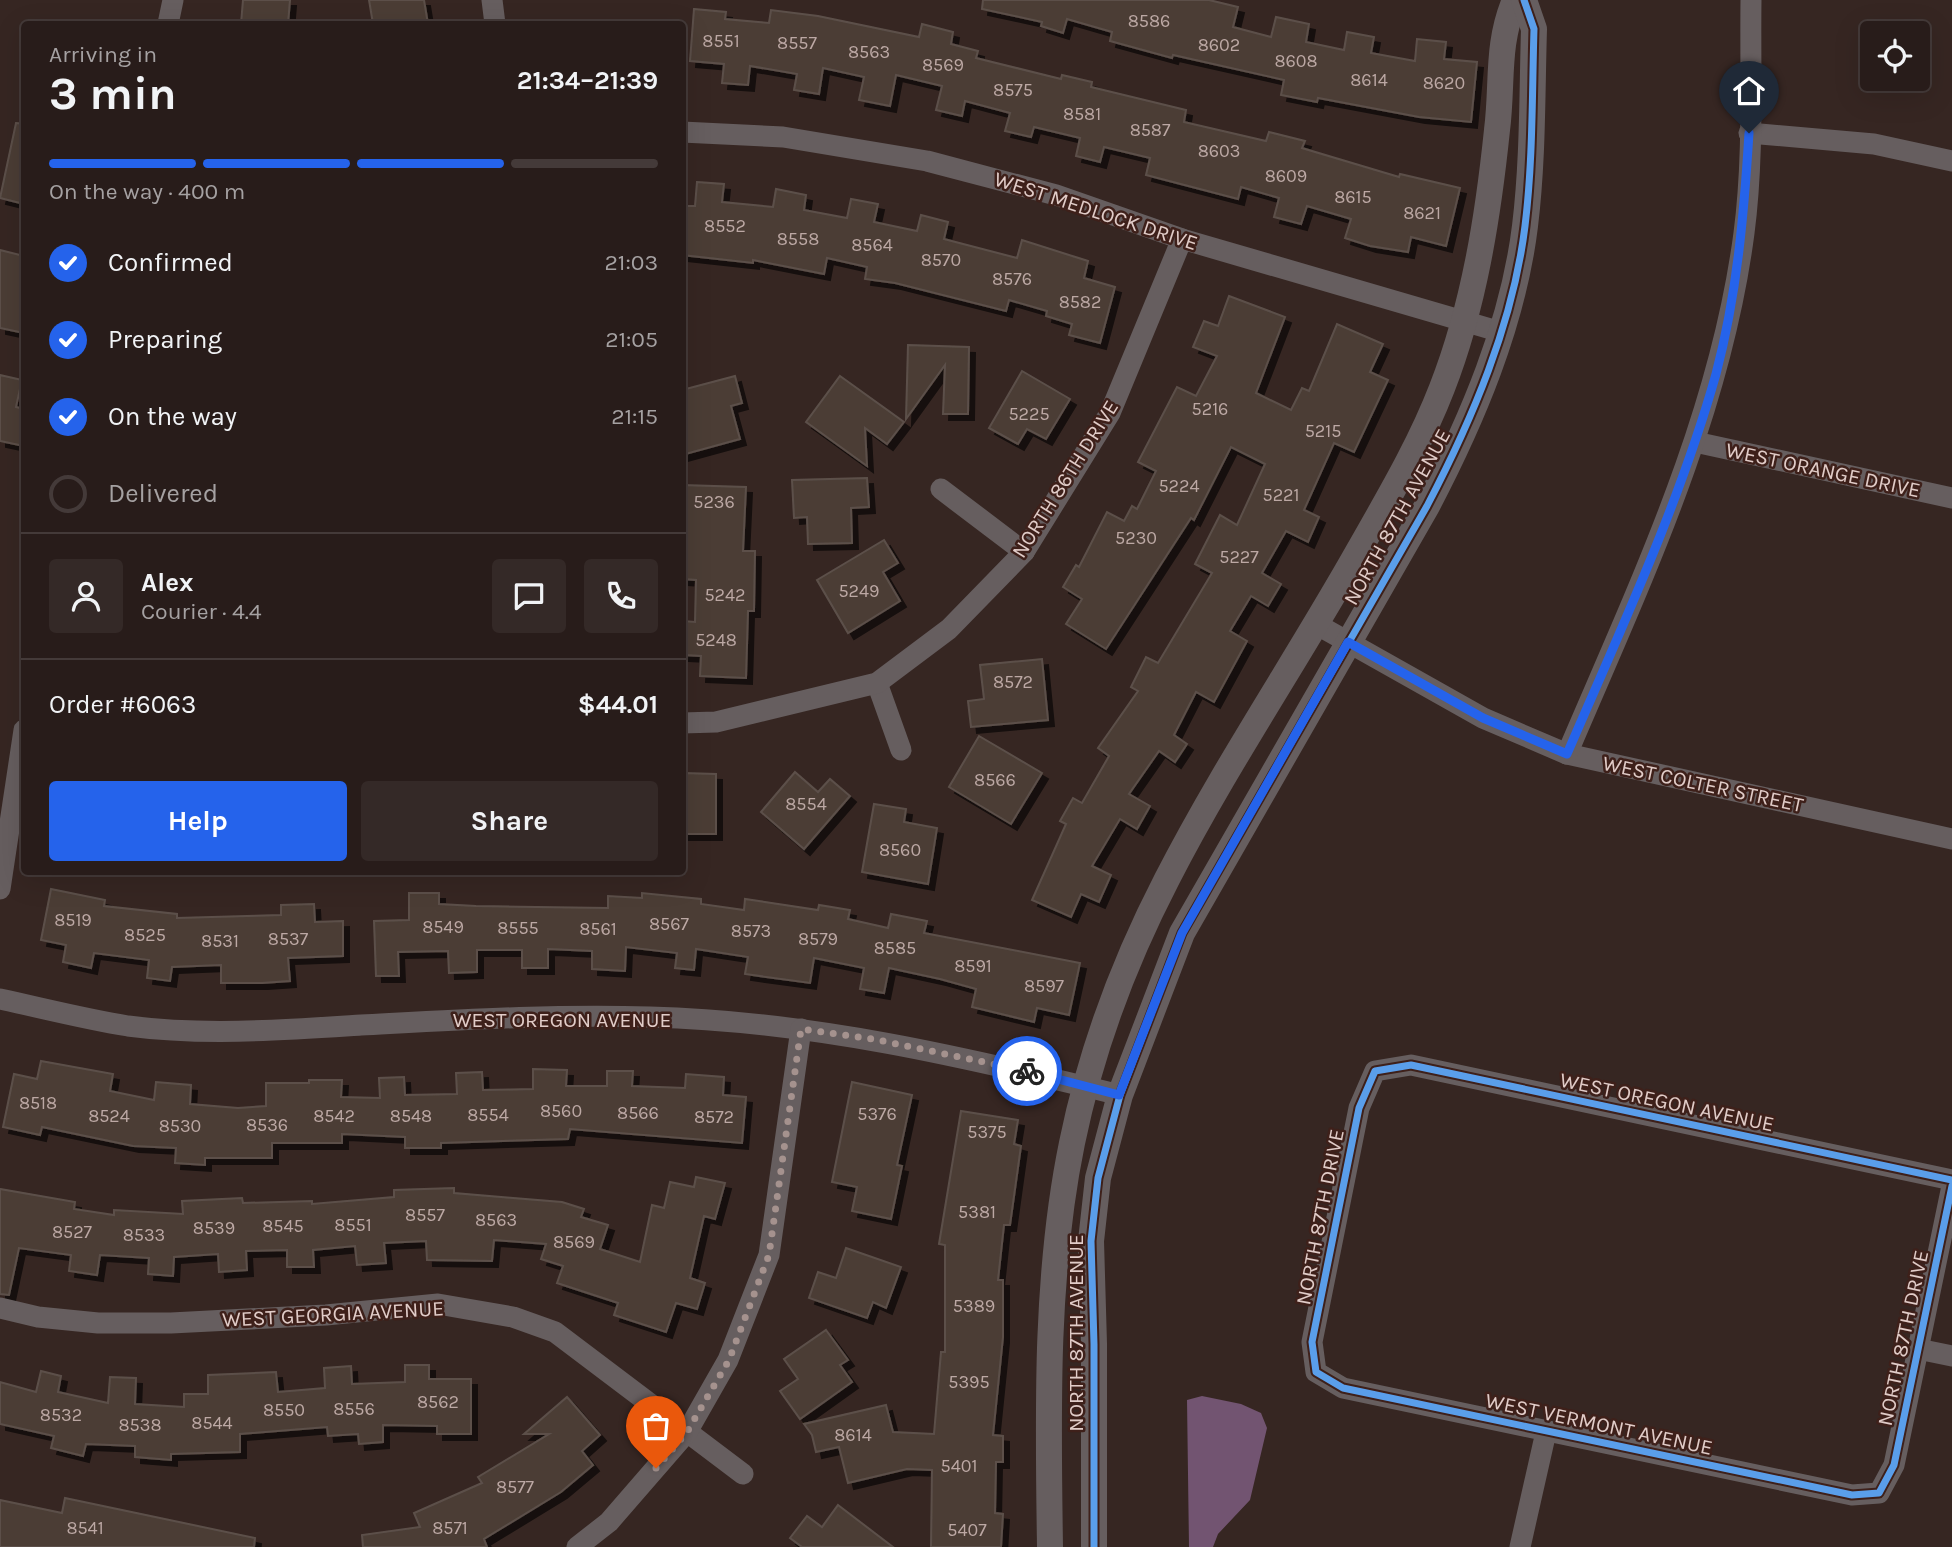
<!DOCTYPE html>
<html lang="en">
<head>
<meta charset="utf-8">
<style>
	body { margin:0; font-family:Karla,sans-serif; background:#342927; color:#f1f3f6; height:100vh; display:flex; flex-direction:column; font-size:26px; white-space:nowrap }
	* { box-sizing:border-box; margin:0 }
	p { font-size:23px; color:#a5a1a2 }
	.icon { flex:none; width:38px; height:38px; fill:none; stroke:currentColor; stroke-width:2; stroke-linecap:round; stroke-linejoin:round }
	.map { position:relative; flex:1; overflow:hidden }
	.side { position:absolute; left:21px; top:21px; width:665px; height:854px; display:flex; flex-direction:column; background:#281c1a; border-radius:7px; box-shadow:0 7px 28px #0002,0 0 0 2px #443a39 }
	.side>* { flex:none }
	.controls { position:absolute; left:1860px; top:21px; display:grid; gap:14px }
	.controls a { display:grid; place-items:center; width:70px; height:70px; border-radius:7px; background:#281c1a; box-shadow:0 7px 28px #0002,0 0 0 2px #443a39; font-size:35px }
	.pin { position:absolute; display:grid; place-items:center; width:60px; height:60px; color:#fff; margin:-72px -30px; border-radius:50% 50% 50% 0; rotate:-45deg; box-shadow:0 0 7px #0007 }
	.pin .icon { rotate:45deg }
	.courier { position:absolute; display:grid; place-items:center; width:70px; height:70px; margin:-35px; border:5px solid #2563eb; border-radius:50%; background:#fff; color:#222; box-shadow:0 2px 9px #0007 }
	.summary em { font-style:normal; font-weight:700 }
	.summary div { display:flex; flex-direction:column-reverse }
	.summary { display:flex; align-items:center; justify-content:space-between; height:119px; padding:0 28px }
	h1 { font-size:46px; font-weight:700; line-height:52px }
	.bar { display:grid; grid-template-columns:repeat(4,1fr); gap:10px 7px; align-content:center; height:84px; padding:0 28px }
	.bar i { height:9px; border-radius:5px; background:#443a39 }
	.bar .on { background:#2563eb }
	.bar p { grid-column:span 4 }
	.line { display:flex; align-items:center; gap:18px; padding:0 28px; border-top:2px solid #443a39 }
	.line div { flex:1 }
	.round { display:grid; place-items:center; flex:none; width:74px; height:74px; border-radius:7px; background:#342927 }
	ol { padding:0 28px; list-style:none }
	li { display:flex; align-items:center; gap:21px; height:77px }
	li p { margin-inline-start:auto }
	li .icon { padding:7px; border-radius:50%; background:#2563eb; color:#fff; stroke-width:4 }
	li:last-child { color:#a5a1a2 }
	li i { width:38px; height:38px; border:4px solid #443a39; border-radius:50% }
	.cta { display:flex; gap:14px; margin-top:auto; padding:14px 28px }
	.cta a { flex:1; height:80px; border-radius:7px; background:#2563eb; color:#fff; font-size:28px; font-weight:700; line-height:80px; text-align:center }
	.cta a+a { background:#342927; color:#f1f3f6 }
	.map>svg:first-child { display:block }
	.water { fill:#725471 }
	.building { fill:#4b3e36; stroke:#5c504a; stroke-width:2; filter:url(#shadow) }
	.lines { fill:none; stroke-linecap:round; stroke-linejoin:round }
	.minor { stroke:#665e5f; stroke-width:21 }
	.tertiary { stroke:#665e5f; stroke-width:26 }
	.cycleway-casing { stroke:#3e201a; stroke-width:11 }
	.cycleway { stroke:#5a9eea; stroke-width:7 }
	.done { stroke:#a5928e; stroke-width:7; stroke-dasharray:0 12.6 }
	.route { stroke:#2563eb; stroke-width:9 }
	.labels { text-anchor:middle; stroke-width:5; stroke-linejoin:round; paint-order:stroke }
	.number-label { font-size:18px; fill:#bca8a4 }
	.street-label { font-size:21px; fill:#e1ccc8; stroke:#3e201a }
</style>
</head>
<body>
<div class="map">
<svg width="1952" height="1547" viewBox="0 0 1952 1547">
	<defs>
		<filter id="shadow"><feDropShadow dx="6" dy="6" stdDeviation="0" flood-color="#0009"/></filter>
	</defs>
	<rect width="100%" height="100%" fill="#362622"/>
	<path class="water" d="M1202,1396l39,8 20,9 6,15 -17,72 -32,34 -5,13h-24l-2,-147z"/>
	<g class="building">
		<path d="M243,0h47l-2,24h-47z"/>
		<path d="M369,0h55l4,24h-55z"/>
		<path d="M983,0h226l29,7 -5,20 38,10 5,-20 33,7 -3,18 38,8 3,-18 27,5 -3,16 44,8 2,-22 29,3 -2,17 33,3 -6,60 -52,-5 -101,-19 -1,4 -36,-7 3,-15 -111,-25 -1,3 -62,-17 2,-9 -45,-13 -4,14 -22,-7 1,-4 -60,-13z"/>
		<path d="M694,9l32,3 -1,7 44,4 2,-13 47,6 101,21 3,-13 31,8 -2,12 27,7 -2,7 85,21 1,-4 30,7 -1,5 95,23 -2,12 82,19 3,-9 36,9 -3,7 97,29 1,-3 60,14 -14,58 -35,-9 -3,15 -38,-6 -25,-8 6,-19 -44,-13 -6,18 -27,-7 5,-19 -38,-11 -3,12 -92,-24 4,-17 -46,-11 -4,15 -24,-6 4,-18 -46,-11 -3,10 -26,-6 5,-18 -45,-12 -3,15 -26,-6 6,-24 -46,-11 -6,31 -31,-6 5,-23 -41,-9 -4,26 -25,-4 3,-16 -47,-8 -2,19 -26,-2 2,-19 -34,-3z"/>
		<path d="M16,123l8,1v80l-24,-6z"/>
		<path d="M697,182l27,2 -2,18 51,5 3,-18 30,6 -2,15 43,8 4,-19 27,5 -4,18 43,9 4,-16 27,7 -4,17 73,19 5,-18 66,21 -4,17 31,9 -15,56 -31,-8 3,-11 -26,-8 1,-5 -38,-11 -3,11 -111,-28 -30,-4 2,-12 -40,-9 -3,16 -71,-14v3l-71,-8v-49h13z"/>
		<path d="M0,250l24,6v77l-24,-5z"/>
		<path d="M1229,296l56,21 -29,76 35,17 11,-22 7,3 28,-67 46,20 -13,28 18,8 -34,72 -20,-9 -30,67 15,7 -11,25 -22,-11 -24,42 19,11 -13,22 -17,-10 -21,35 17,10 -33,61 -18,-10 -22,43 13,9 -12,18 -16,-11 -30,43 21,12 -13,23 -17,-10 -28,47 19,9 -12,27 -18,-8 -10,23 -39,-17 34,-76 -6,-3 13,-23 9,5 27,-47 -11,-8 40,-57 -7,-4 15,-30 12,6 54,-90 -17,-9 25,-49 17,10 28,-61 -34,-17 -37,73 -3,-2 -85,131 -40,-25 16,-25 -19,-12 13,-22 3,2 28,-55 17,9 8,-15 5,3 19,-38 -18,-9 39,-75 19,9 21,-40 -24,-9 11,-26 14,5z"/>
		<path d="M908,345l61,2 -1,67h-25l2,-49 -39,54z"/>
		<path d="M1022,371l48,28 -24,40 -19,-10 -9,15 -29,-16z"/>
		<path d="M0,375l22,5 -6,27 8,2v37l-24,-5z"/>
		<path d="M735,376l7,27 -11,3 9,33 -58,16v-65z"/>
		<path d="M840,376l64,46 -17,22 -22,-16 2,38 -61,-44z"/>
		<path d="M867,478l2,29 -18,1 1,35 -44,1 -1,-27 -13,1 -2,-38z"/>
		<path d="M682,485l64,2 -3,64h12l-1,60h-6l-2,67 -46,-2 1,-20 -18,-1 1,-34 11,1 1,-42 -14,-1z"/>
		<path d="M884,540l14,23 -15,9 17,29 -52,32 -31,-53z"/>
		<path d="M1042,659l6,61 -77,7 -3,-26 16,-2 -4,-34z"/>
		<path d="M979,736l63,37 -31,51 -62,-37z"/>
		<path d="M795,772l23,20 12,-13 20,17 -46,53 -43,-37z"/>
		<path d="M683,773l33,1v60h-34z"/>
		<path d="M874,804l32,5 -2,13 33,6 -9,56 -66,-12z"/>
		<path d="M51,889l54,11 -1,6 73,8v4l104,-3v-10l33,-1 1,18 28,-1v35l-55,2 2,23 -28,2h-41v-18l-49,2 -2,14 -23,-3 2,-18 -55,-7 -3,15 -28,-6 3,-17 -25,-5z"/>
		<path d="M409,893h30v11l37,2 132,2v-12l34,2v-5l59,6v5l43,6 1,-11 73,11 1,-5 31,5 -2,9 40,9 3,-14 36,7 -3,12 156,30 -11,52 -32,-7 -3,14 -62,-15 4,-18 -36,-10 -51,-11 -5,25 -24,-4 4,-21 -50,-10 -4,25 -65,-9 3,-17 -52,-8 -2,21 -19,-2 2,-15 -51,-6 -1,24 -33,-2v-18l-44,-2v19h-26v-18h-45v22l-28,1 -1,-22 -50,1 1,24h-23l-2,-55 35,-1z"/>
		<path d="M41,1061l72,13 -3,17 44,9 2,-18 35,3 -1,19 48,4 28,-2v-23h43v-3h33l-1,17 39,1 -1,-20 25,-1 1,18 52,-1 -1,-21 26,-1 1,18 50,-1v-20l34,1 -1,16h41v-15h26l-1,15 53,2 1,-14 38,3 -1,18 23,2 -4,46 -172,-14 -2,10 -127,4v5h-36v-11l-63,-3v9h-70v15h-67v7l-30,-2 1,-15 -43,-2 -91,-19 -2,8 -37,-8 11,-53 23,5z"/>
		<path d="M852,1082l60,13 -15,70 5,1 -11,53 -39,-8 5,-24 -25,-5z"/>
		<path d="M961,1111l57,9 -4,24 7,2 -11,79h-6l-6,55h5v57l-10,98 10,1v26h-7l-1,51 8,1 -2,33h-70l1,-77 -25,-1 -59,14 -9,-36 -23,5 -4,-17 -8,-11 82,-19 7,27 41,2 7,-82h4v-107l-6,-1z"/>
		<path d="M696,1177l29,6 -10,36 -11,-3 -14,62 15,5 -8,26 -21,-6 -10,29 -52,-17 4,-12 -61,-20 6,-17 -22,-7 5,-15 -52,-4 -2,21 -65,-1 -1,-19 -42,2 2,20 -29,2 -2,-19 -42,4 1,17h-27v-17l-41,1 1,19 -28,2 -1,-18 -44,3 -1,19 -25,-2 1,-16 -49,-3 -3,20 -28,-4 2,-16 -52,-7 -10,47 -9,-1v-105l75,13 -1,7 40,6v-5l69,4 -1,-13 60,-3 1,5 69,-2v3l82,-7v-7l60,-2v5l108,9 22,7 -3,8 27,8 -8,24 40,13 12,-57 12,3 6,-26 24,5z"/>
		<path d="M846,1248l55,19 -15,41 -13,-6 -6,16 -58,-20 9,-26 18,6z"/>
		<path d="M826,1330l22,30 -8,5 12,17 -52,37 -20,-28 18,-12 -14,-20z"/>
		<path d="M405,1365h24v14h42v55h-34v-8l-54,-1v17l-24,2 -1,-10 -30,2 -1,-9 -87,7v18l-69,2v6l-36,-3v-11l-49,-2 -3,12 -32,-8 3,-12 -54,-12v-42l36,10 5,-21 20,5 -3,16 50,11 2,-26 26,1 -1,26 49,3v-13h24v-19l68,-3 2,20 47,-4 -1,-20 27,-2 1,18 53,-2z"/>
		<path d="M567,1397l33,38 -18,16 11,14 -32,27 -77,47 3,8h-124l-1,-12 58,-8 -6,-14 68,-30 -4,-6 71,-43h-25z"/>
		<path d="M65,1498l190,40 -1,9h-254v-47l62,13z"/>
		<path d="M838,1505l55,42h-91l-12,-9 17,-22 15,11z"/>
	</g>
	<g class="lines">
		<g class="minor">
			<path d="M492,0l3,24"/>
			<path d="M168,24l5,-24"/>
			<path d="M682,132l101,5 144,24 129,34 126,44 319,93"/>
			<path d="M1749,133l125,11 78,17"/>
			<path d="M1695,442l257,56"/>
			<path d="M941,489l83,63"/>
			<path d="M1316,624l167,94 84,36 385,85"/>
			<path d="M877,683l24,67"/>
			<path d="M682,723l34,-1 161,-39 72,-54 75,-77 86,-139 72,-174"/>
			<path d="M1567,754c72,-169 153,-337 177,-521 10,-76 6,-156 7,-233"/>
			<path d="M0,889l24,-159"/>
			<path d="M0,999c42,9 85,20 128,27 76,10 156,4 233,-1 96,-5 192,-11 289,-8 160,4 315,40 470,78"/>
			<path d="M1952,1180l-541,-115 -36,6 -16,37 -47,234 4,30 27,16 509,107 27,-2 15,-28 58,-279"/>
			<path d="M0,1308l38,9 60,6h73l155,-8 112,-11 75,13 42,15 188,142"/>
			<path d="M1918,1349l34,7"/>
			<path d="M577,1547l32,-25 78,-90 41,-72 41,-105 32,-226"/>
			<path d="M1520,1547l26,-115"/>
		</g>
		<g class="tertiary">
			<path d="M1050,1547c-2,-133 -5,-273 22,-404 19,-93 52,-181 95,-264 58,-113 130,-219 192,-329 30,-53 61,-105 83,-162 32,-82 46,-171 55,-258 6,-47 -1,-85 18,-130"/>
			<path d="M1094,1547v-203l-3,-103 7,-63 22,-83 62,-162 245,-427c45,-86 86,-182 98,-280 8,-65 7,-131 9,-197l-10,-29"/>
		</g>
		<defs>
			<g id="cycleway">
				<path d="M1952,1180l-541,-115 -36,6 -16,37 -47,234 4,30 27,16 509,107 27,-2 15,-28 58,-279"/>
				<path d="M1094,1547v-203l-3,-103 7,-63 22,-83 62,-162 245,-427c45,-86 86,-182 98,-280 8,-65 7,-131 9,-197l-10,-29"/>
			</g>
		</defs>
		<use href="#cycleway" class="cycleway-casing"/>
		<use href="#cycleway" class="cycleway"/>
	</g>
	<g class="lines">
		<path class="done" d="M656,1468l31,-36 42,-72 40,-105 32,-226 72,10 154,32"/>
		<path class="route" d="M1027,1071l92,24 63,-162 166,-291 135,76 84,36c54,-125 112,-249 149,-380 21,-79 28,-160 33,-241"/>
	</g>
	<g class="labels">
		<g class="number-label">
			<text x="1149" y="27">8586</text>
			<text x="721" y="47">8551</text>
			<text x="797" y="49">8557</text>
			<text x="1219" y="51">8602</text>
			<text x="869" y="58">8563</text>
			<text x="1296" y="67">8608</text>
			<text x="943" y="71">8569</text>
			<text x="1369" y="86">8614</text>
			<text x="1444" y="89">8620</text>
			<text x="1013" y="96">8575</text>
			<text x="1082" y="120">8581</text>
			<text x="1150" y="136">8587</text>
			<text x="1219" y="157">8603</text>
			<text x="1286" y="182">8609</text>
			<text x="1353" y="203">8615</text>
			<text x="1422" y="219">8621</text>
			<text x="725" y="232">8552</text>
			<text x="798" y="245">8558</text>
			<text x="872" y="251">8564</text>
			<text x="941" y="266">8570</text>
			<text x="1012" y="285">8576</text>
			<text x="1080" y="308">8582</text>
			<text x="1210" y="415">5216</text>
			<text x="1029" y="420">5225</text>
			<text x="1323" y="437">5215</text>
			<text x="1179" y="492">5224</text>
			<text x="1281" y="501">5221</text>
			<text x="714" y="508">5236</text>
			<text x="1136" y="544">5230</text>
			<text x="1239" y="563">5227</text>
			<text x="859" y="597">5249</text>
			<text x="725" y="601">5242</text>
			<text x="716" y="646">5248</text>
			<text x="1013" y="688">8572</text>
			<text x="995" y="786">8566</text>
			<text x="806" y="810">8554</text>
			<text x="900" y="856">8560</text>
			<text x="73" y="926">8519</text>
			<text x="669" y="930">8567</text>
			<text x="443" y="933">8549</text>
			<text x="518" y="934">8555</text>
			<text x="598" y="935">8561</text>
			<text x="751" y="937">8573</text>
			<text x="145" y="941">8525</text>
			<text x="288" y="945">8537</text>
			<text x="818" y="945">8579</text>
			<text x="220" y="947">8531</text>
			<text x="895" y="954">8585</text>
			<text x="973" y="972">8591</text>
			<text x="1044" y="992">8597</text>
			<text x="38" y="1109">8518</text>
			<text x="561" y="1117">8560</text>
			<text x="638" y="1119">8566</text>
			<text x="877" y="1120">5376</text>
			<text x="488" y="1121">8554</text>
			<text x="109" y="1122">8524</text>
			<text x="334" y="1122">8542</text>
			<text x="411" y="1122">8548</text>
			<text x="714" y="1123">8572</text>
			<text x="267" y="1131">8536</text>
			<text x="180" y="1132">8530</text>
			<text x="987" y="1138">5375</text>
			<text x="977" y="1218">5381</text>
			<text x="425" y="1221">8557</text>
			<text x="496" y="1226">8563</text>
			<text x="353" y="1231">8551</text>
			<text x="283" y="1232">8545</text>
			<text x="214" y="1234">8539</text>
			<text x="72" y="1238">8527</text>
			<text x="144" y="1241">8533</text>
			<text x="574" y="1248">8569</text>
			<text x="974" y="1312">5389</text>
			<text x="969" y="1388">5395</text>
			<text x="438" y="1408">8562</text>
			<text x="354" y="1415">8556</text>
			<text x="284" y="1416">8550</text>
			<text x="61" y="1421">8532</text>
			<text x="212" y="1429">8544</text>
			<text x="140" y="1431">8538</text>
			<text x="853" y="1441">8614</text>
			<text x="959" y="1472">5401</text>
			<text x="515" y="1493">8577</text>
			<text x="85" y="1534">8541</text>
			<text x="450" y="1534">8571</text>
			<text x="967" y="1536">5407</text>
		</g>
		<g class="street-label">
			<text transform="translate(1096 211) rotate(18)" y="7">WEST MEDLOCK DRIVE</text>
			<text transform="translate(1823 470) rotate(12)" y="7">WEST ORANGE DRIVE</text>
			<text transform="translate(1065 479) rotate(-58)" y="7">NORTH 86TH DRIVE</text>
			<text transform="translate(1397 517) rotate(-61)" y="7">NORTH 87TH AVENUE</text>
			<text transform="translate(1703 784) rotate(12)" y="7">WEST COLTER STREET</text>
			<text x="562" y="1027">WEST OREGON AVENUE</text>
			<text transform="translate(1667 1102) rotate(12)" y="7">WEST OREGON AVENUE</text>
			<text transform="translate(1320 1217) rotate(-79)" y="7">NORTH 87TH DRIVE</text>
			<text transform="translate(333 1314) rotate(-3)" y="7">WEST GEORGIA AVENUE</text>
			<text transform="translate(1076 1333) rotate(-90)" y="7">NORTH 87TH AVENUE</text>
			<text transform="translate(1903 1338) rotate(-78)" y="7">NORTH 87TH DRIVE</text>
			<text transform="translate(1599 1424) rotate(12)" y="7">WEST VERMONT AVENUE</text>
		</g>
	</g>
</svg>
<div class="controls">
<a><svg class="icon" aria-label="locate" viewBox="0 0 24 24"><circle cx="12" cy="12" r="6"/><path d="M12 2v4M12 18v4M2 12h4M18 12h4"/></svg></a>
</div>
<div class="pin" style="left:656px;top:1468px;background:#ea580c"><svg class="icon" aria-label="bag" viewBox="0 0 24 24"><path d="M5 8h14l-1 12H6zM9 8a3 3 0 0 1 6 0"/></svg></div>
<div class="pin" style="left:1749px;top:133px;background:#1f2937"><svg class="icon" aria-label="home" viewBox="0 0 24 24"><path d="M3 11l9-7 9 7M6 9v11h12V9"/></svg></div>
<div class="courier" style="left:1027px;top:1071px"><svg class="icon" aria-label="bike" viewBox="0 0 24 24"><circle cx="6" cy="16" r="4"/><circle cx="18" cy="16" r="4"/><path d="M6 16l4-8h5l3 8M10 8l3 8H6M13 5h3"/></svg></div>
<section class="side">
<div class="summary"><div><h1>3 min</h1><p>Arriving in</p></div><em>21:34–21:39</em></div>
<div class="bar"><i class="on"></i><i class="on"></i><i class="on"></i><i></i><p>On the way · 400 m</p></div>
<ol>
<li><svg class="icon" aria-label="check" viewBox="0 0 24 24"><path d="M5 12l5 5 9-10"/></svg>Confirmed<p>21:03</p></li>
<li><svg class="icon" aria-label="check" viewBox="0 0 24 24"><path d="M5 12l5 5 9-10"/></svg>Preparing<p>21:05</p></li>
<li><svg class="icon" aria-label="check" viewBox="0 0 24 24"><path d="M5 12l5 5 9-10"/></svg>On the way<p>21:15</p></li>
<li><i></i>Delivered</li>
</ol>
<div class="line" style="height:126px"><a class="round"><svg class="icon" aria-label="person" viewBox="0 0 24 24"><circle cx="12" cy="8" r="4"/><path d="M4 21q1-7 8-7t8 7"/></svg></a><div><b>Alex</b><p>Courier · 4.4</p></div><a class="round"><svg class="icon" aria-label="chat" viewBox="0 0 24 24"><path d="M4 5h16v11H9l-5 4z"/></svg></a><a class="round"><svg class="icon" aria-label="phone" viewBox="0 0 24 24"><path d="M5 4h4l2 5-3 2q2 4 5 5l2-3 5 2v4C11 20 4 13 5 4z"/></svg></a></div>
<div class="line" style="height:91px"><div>Order #6063</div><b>$44.01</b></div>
<div class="cta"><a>Help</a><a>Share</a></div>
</section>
</div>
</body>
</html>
